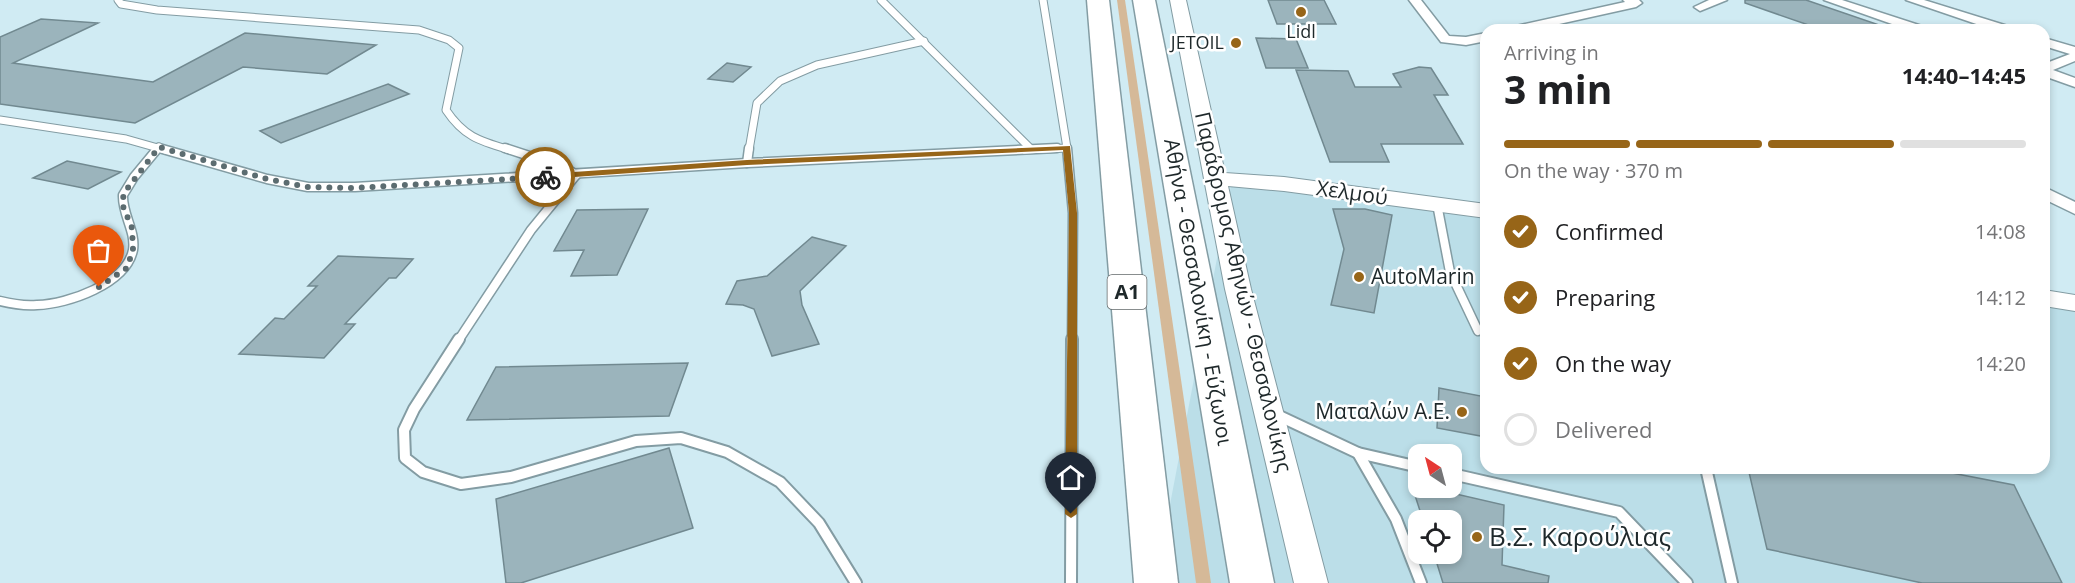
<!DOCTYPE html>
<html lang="en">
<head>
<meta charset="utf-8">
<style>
	body { margin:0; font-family:"Open Sans",sans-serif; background:#f6f6f6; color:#202124; height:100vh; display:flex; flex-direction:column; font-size:22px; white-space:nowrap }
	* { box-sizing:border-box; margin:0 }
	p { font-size:20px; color:#757577 }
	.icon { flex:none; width:33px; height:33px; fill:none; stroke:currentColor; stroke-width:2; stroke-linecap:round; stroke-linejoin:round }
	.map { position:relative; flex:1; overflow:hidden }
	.sheet { position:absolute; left:1480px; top:24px; width:570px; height:450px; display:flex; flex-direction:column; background:#fff; border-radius:18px; box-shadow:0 3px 9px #0003 }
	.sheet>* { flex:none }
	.needle { width:39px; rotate:324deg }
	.controls { position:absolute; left:1408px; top:444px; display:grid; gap:12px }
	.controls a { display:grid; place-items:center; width:54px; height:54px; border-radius:12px; background:#fff; box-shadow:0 3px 9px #0003; font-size:30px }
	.pin { position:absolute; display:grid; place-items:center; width:51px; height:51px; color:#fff; margin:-62px -26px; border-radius:50% 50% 50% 0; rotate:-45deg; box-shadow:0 0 6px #0007 }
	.pin .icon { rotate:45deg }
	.courier { position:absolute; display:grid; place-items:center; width:60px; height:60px; margin:-30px; border:4px solid #976518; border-radius:50%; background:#fff; color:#222; box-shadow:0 2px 8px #0007 }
	.overview em { font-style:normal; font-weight:700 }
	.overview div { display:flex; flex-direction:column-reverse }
	.overview { display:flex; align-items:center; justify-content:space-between; height:102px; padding:0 24px }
	h1 { font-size:39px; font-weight:700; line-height:45px }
	.bar { display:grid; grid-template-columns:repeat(4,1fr); gap:9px 6px; align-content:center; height:72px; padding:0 24px }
	.bar i { height:8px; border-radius:4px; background:#e0e0e0 }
	.bar .on { background:#976518 }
	.bar p { grid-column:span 4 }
	ol { padding:0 24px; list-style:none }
	li { display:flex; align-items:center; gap:18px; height:66px }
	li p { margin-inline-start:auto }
	li .icon { padding:6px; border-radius:50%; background:#976518; color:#fff; stroke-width:4 }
	li:last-child { color:#757577 }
	li i { width:33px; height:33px; border:3px solid #e0e0e0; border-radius:50% }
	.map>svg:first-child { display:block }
	.built { fill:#bbdee8; fill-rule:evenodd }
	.green { fill:#d5b998 }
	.building { fill:#9bb4bc; stroke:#718990; stroke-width:1.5 }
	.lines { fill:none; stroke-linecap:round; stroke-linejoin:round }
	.lane-far2-casing { stroke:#839ca3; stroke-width:9 }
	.lane-far1-casing { stroke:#839ca3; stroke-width:11 }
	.lane-casing { stroke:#839ca3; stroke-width:14 }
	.street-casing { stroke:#839ca3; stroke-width:3 }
	.secondary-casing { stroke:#839ca3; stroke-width:2 }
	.highway-casing { stroke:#839ca3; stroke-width:3 }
	.lane-far2 { stroke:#fff; stroke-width:7 }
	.lane-far1 { stroke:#fff; stroke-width:8 }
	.lane { stroke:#fff; stroke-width:10 }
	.street { fill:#fff; fill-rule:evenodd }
	.secondary { fill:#fff; fill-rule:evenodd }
	.highway { fill:#fff; fill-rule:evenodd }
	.route { fill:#976518 }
	.done { stroke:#5c6c70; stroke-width:6; stroke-dasharray:0 10.8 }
	.poi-dot { fill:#976518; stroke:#fff; stroke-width:2 }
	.labels { text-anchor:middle; stroke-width:5; stroke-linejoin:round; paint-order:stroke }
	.far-poi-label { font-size:18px; fill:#1e282a; stroke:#fff }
	.shield { fill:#fff; stroke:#62686a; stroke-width:1.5 }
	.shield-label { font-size:20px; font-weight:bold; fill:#1e282a }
	.street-label { font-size:21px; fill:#1e282a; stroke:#fff }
	.poi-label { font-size:21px; fill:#1e282a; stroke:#fff; text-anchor:start }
	.near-poi-label { font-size:26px; fill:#1e282a; stroke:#fff; text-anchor:start }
</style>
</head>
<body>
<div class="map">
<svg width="2075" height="583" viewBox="0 0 2075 583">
	<rect width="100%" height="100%" fill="#d0ebf3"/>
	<path class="built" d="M1231,185l54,4 201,30v249h558l1,-162 30,5v272h-920zM1419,454h33v34h-33zM1419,520h33v34h-33z"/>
	<path class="green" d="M1117,0h8l86,583h-15z"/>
	<g class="building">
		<path d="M1268,0h56l12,24h-59z"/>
		<path d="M1745,0h61l79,27v3h-62l-78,-27z"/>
		<path d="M41,19l57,4 -85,40 140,19 92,-49 131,12 -49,29 -84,-7 -108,56 -135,-19v-67z"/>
		<path d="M1256,38l40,1 12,29h-42z"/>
		<path d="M727,63l24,4 -18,15 -25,-3z"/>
		<path d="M1419,67l12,1 17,27h-14l29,49h-82l8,18h-59l-34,-92 52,1 7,16h46l-8,-13z"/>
		<path d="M388,84l21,10 -128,49 -21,-12z"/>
		<path d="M67,161l54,11 -33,17 -55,-11z"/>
		<path d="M648,209l-31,66 -46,1 13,-26 -30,1 23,-41z"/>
		<path d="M1333,209h32l27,6 -18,98 -43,-8 13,-56z"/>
		<path d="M812,237l34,9 -46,45 2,14 17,39 -47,12 -18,-47 -11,-4 -17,-1 11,-23 30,-5z"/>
		<path d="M338,256l75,3 -17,19h-7l-44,46h10l-31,34 -85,-4 36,-36 9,1 33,-33h-9z"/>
		<path d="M688,363l-19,53 -202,4 29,-53z"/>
		<path d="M1439,388l47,9v40l-49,-9z"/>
		<path d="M669,448l24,80 -172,55h-15l-10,-84z"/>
		<path d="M1748,468h178l88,17 48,98h-140l-155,-34z"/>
		<path d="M1411,483l8,2v3h11l74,17 -2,60 47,11 -1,7h-105l-9,-29h18v-34h-29z"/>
	</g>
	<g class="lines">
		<defs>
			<g id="lane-far2">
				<path d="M118,0l3,4 36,6 262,20 30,10 10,8 -13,62c18,27 34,31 64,40"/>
				<path d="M881,0l150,149"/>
				<path d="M1043,0l24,148"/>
				<path d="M0,120l126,19 39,11"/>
				<path d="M156,150l3,-3"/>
				<path d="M749,150l8,-47 23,-22 37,-16 107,-24"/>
				<path d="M1025,150l42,-2v2"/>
			</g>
			<g id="lane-far1">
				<path d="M159,148l108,31 41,8h47l392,-24 310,-15"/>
				<path d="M505,148l61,20 10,7"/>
				<path d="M1067,148l6,65 -1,128"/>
				<path d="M747,163l2,-15"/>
				<path d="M1437,204l13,68 28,59"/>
				<path d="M0,301c12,3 25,5 37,4 31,-1 89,-21 96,-55 3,-19 -11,-36 -10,-55l11,-18 24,-29"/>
				<path d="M458,341l73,-111 45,-55"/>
			</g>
			<g id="lane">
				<path d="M459,339l-45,70 -10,21 1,28 18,14 38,12 50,-7 125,-36 45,-3 46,14 53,30 39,41 37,60"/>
				<path d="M1275,414l83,39 61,14"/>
				<path d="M1358,453l38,66 25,64"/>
				<path d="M1706,468l26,115"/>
				<path d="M1452,474l167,38 68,71"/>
				<path d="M1071,583l1,-244"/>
			</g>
			<g id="street">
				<path d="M1409,0h12l28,36 17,1 20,-4v8l-20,4 -25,-3z"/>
				<path d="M1623,0h16l3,3 -6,4 -104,23h-22l6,-4 109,-24z"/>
				<path d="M1709,0h18l-27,11 -6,-4z"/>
				<path d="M1824,0h18l83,27 2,3h-18z"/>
				<path d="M1906,0h18l87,27 2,3h-19z"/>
				<path d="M2044,38l31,9v14l-22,9 22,8v9l-31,-11v-12l26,-10 -26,-8z"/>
				<path d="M2044,187l31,15v12l-31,-15z"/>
			</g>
			<g id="secondary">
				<path d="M1170,0h16l39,173 59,4 202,27v14l-202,-27 -56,-5 23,103 77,294h-34l-69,-294z"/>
				<path d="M2044,290l31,5v16l-31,-5z"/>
			</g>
			<g id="highway">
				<path d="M1087,0h22l69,583h-44z"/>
				<path d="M1133,0h22l119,583h-44z"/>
			</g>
		</defs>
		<use href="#lane-far2" class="lane-far2-casing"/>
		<use href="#lane-far1" class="lane-far1-casing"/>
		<use href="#lane" class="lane-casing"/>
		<use href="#street" class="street-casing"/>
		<use href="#secondary" class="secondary-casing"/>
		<use href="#highway" class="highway-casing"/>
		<use href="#lane-far2" class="lane-far2"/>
		<use href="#lane-far1" class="lane-far1"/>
		<use href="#lane" class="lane"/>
		<use href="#street" class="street"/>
		<use href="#secondary" class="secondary"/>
		<use href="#highway" class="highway"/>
	</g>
	<path class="route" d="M1070,146l7,67v301l-6,4 -6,-4 4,-301 -6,-63 -316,15 -202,14 -4,-2 4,-3 202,-14z"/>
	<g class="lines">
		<path class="done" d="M99,287l28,-19 6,-18 -1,-22 -10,-24 2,-11 35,-46 108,32 41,8 47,1 190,-11"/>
	</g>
	<g class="poi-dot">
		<circle cx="1301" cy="12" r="6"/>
		<circle cx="1236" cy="43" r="6"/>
		<circle cx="1359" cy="277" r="6"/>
		<circle cx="1462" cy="412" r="6"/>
		<circle cx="1477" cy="537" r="6"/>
	</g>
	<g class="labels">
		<g class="far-poi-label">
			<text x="1301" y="38">Lidl</text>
			<text x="1224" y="49" text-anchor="end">JETOIL</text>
		</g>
		<rect class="shield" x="1107.5" y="275" width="39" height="34" rx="4.5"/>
		<g class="shield-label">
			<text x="1127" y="299">Α1</text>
		</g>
		<g class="street-label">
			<text transform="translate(1352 193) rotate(8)" y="7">Χελμού</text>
			<text transform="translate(1198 292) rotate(80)" y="7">Αθήνα - Θεσσαλονίκη - Εύζωνοι</text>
			<text transform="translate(1243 292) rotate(77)" y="7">Παράδρομος Αθηνών - Θεσσαλονίκης</text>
		</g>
		<g class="poi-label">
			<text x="1371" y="284">AutoMarin</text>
			<text x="1450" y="419" text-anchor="end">Ματαλών Α.Ε.</text>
		</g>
		<g class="near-poi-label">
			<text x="1489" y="546">Β.Σ. Καρούλιας</text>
		</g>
	</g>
</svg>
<div class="controls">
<a><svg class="needle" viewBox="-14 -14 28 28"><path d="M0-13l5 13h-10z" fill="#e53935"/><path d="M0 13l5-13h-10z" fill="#757577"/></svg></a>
<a><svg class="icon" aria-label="locate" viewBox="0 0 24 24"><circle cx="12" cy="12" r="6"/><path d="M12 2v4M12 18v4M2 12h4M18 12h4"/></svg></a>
</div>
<div class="pin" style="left:99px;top:287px;background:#ea580c"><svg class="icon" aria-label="bag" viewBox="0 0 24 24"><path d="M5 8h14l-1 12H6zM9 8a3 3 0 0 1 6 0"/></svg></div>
<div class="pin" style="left:1071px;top:514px;background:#1f2937"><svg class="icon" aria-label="home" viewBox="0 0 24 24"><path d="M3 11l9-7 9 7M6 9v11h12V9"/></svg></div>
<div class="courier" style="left:545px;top:177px"><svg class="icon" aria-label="bike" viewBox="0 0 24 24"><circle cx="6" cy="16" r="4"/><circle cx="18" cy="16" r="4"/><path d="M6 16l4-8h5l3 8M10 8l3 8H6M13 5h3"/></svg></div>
<section class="sheet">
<div class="overview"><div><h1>3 min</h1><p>Arriving in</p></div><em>14:40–14:45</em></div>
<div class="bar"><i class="on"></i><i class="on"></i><i class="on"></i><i></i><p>On the way · 370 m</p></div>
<ol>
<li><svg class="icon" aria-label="check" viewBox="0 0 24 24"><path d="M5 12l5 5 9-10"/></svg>Confirmed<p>14:08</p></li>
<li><svg class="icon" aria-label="check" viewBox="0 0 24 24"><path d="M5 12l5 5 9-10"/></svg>Preparing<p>14:12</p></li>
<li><svg class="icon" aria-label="check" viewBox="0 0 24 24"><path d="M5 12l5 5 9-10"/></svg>On the way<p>14:20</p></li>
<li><i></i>Delivered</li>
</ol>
</section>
</div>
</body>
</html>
